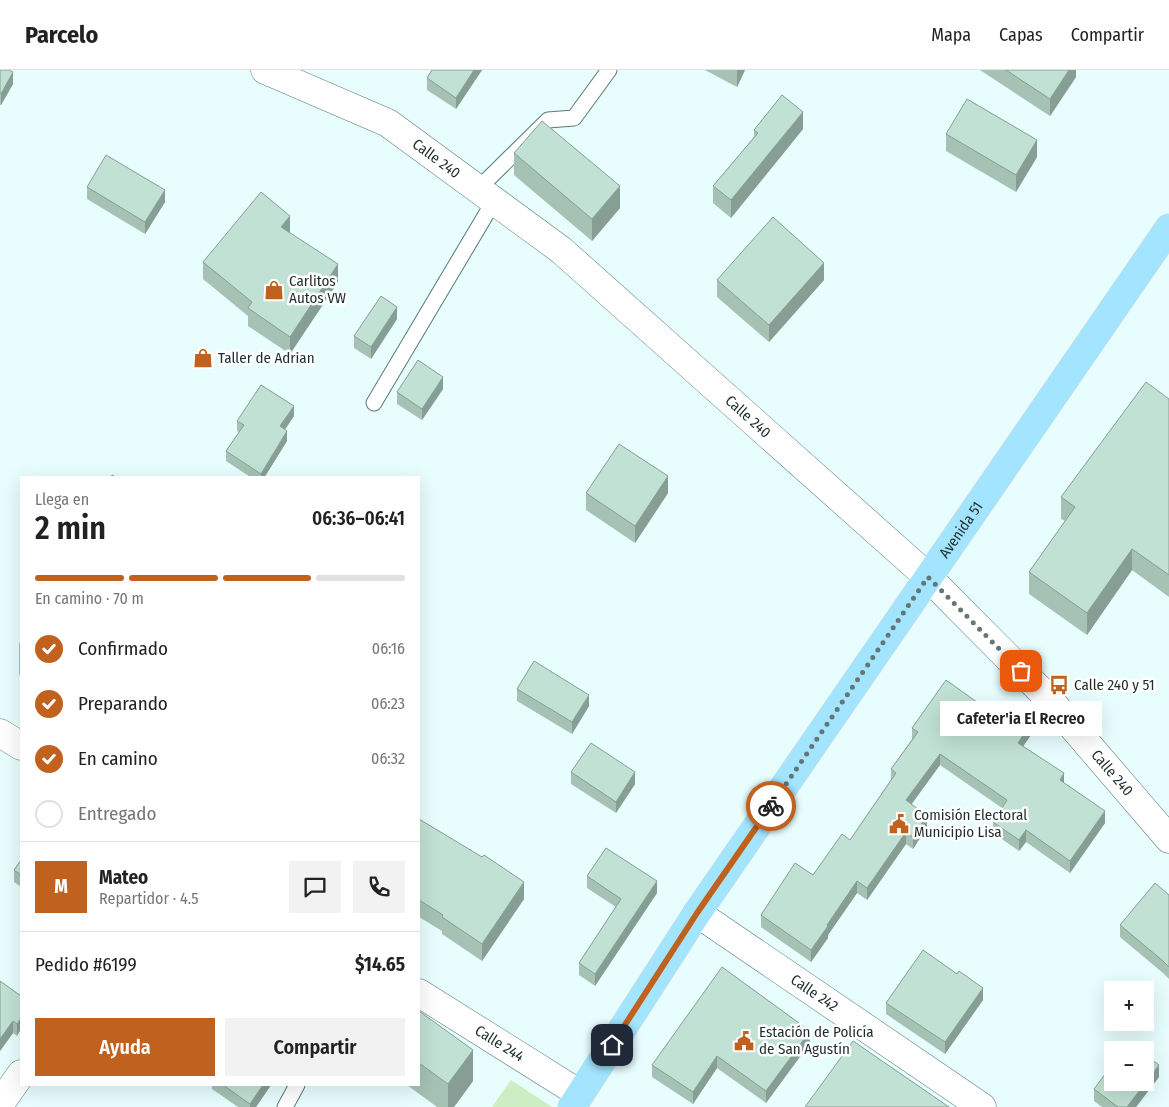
<!DOCTYPE html>
<html lang="es">
<head>
<meta charset="utf-8">
<style>
	body { margin:0; font-family:"Fira Sans Condensed",sans-serif; background:#f2f2f2; color:#222; height:100vh; display:flex; flex-direction:column; font-size:19px; white-space:nowrap }
	* { box-sizing:border-box; margin:0 }
	p { font-size:16px; color:#767676 }
	.icon { flex:none; width:28px; height:28px; fill:none; stroke:currentColor; stroke-width:2; stroke-linecap:round; stroke-linejoin:round }
	.map { position:relative; flex:1; overflow:hidden }
	.side { position:absolute; left:20px; top:406px; width:400px; height:610px; display:flex; flex-direction:column; background:#fff; border-radius:0px; box-shadow:0 5px 20px #0002 }
	.side>* { flex:none }
	.fabs { position:absolute; left:1104px; top:911px; display:grid; gap:10px }
	.fabs a { display:grid; place-items:center; width:50px; height:50px; border-radius:0px; background:#fff; box-shadow:0 5px 20px #0002; font-size:25px }
	.pin { position:absolute; display:grid; place-items:center; width:42px; height:42px; color:#fff; margin:-21px; border-radius:10px; box-shadow:0 2px 8px #0006 }
	.courier { position:absolute; display:grid; place-items:center; width:50px; height:50px; margin:-25px; border:4px solid #c1611e; border-radius:50%; background:#fff; color:#222; box-shadow:0 1px 6px #0007 }
	.bubble { position:absolute; height:35px; border-radius:0px; background:#fff; box-shadow:0 5px 20px #0002; font-size:16px; font-weight:600; line-height:35px; text-align:center }
	.overview em { font-style:normal; font-weight:600 }
	.overview div { display:flex; flex-direction:column-reverse }
	.overview { display:flex; align-items:center; justify-content:space-between; height:85px; padding:0 15px }
	h1 { font-size:32px; font-weight:600; line-height:38px }
	.bar { display:grid; grid-template-columns:repeat(4,1fr); gap:8px 5px; align-content:center; height:60px; padding:0 15px }
	.bar i { height:6px; border-radius:4px; background:#e0e0e0 }
	.bar .current { background:#c1611e }
	.bar p { grid-column:span 4 }
	.line { display:flex; align-items:center; gap:12px; padding:0 15px; border-top:1px solid #e0e0e0 }
	.line div { flex:1 }
	.round { display:grid; place-items:center; flex:none; width:52px; height:52px; border-radius:0px; background:#f2f2f2 }
	ol { padding:0 15px; list-style:none }
	li { display:flex; align-items:center; gap:15px; height:55px }
	li p { margin-inline-start:auto }
	li .icon { padding:5px; border-radius:50%; background:#c1611e; color:#fff; stroke-width:4 }
	li:last-child { color:#767676 }
	li i { width:28px; height:28px; border:2px solid #e0e0e0; border-radius:50% }
	.primary-button { display:flex; gap:10px; margin-top:auto; padding:10px 15px }
	.primary-button a { flex:1; height:58px; border-radius:0px; background:#c1611e; color:#fff; font-size:20px; font-weight:600; line-height:58px; text-align:center }
	.primary-button a+a { background:#f2f2f2; color:#222 }
	header { display:flex; align-items:center; gap:30px; box-sizing:border-box; height:70px; padding:0 25px; background:#fff; border-bottom:1px solid #e0e0e0 }
	header strong { font-size:24px }
	nav { display:flex; gap:28px; margin-inline-start:auto; font-size:18px }
	.map>svg:first-child { display:block }
	.green { fill:#cdeec3 }
	.lines { fill:none; stroke-linecap:round; stroke-linejoin:round }
	.lane-casing { stroke:#587a7b; stroke-width:17 }
	.street-casing { stroke:#587a7b; stroke-width:29 }
	.secondary-casing { stroke:#587a7b; stroke-width:29 }
	.primary-casing { stroke:#d6d9d9; stroke-width:29 }
	.lane { stroke:#fff; stroke-width:15 }
	.street { stroke:#fff; stroke-width:28 }
	.secondary { stroke:#fff; stroke-width:28 }
	.primary { stroke:#a3e5fe; stroke-width:28 }
	.wall { fill:#a5c2b5 }
	.shaded-wall { fill:#869e94 }
	.building { fill:#c0e1d3; stroke:#869e94 }
	.done { stroke:#647676; stroke-width:5; stroke-dasharray:0 9 }
	.route { stroke:#c1611e; stroke-width:6 }
	.labels { text-anchor:middle; stroke-width:5; stroke-linejoin:round; paint-order:stroke }
	.street-label { font-size:15px; fill:#1e2d2d; stroke:#fff }
	.poi-label { font-size:15px; fill:#1e2d2d; stroke:#fff; text-anchor:start }
</style>
</head>
<body>
<header>
<strong>Parcelo</strong>
<nav><a>Mapa</a><a>Capas</a><a>Compartir</a></nav>
</header>
<div class="map">
<svg width="1169" height="1037" viewBox="0 0 1169 1037">
	<rect width="100%" height="100%" fill="#e7fdfe"/>
	<path class="green" d="M511,1010l41,27h-60z"/>
	<g class="lines">
		<defs>
			<g id="lane">
				<path d="M478,119l70,-69 26,-2 35,-48"/>
				<path d="M374,333l120,-202"/>
				<path d="M285,1037l12,-22"/>
			</g>
			<g id="street">
				<path d="M0,663l21,13"/>
				<path id="s1" d="M697,843l285,194"/>
				<path id="s2" d="M419,923l161,101"/>
				<path d="M0,1034l21,-30"/>
			</g>
			<g id="secondary">
				<path id="s3" d="M265,0l123,53 173,127 367,327 120,121 121,141"/>
			</g>
			<g id="primary">
				<path id="s4" d="M572,1037l125,-194 472,-685"/>
			</g>
		</defs>
		<use href="#lane" class="lane-casing"/>
		<use href="#street" class="street-casing"/>
		<use href="#secondary" class="secondary-casing"/>
		<use href="#primary" class="primary-casing"/>
		<use href="#lane" class="lane"/>
		<use href="#street" class="street"/>
		<use href="#secondary" class="secondary"/>
		<use href="#primary" class="primary"/>
	</g>
	<g class="wall">
		<path d="M0,0l13,14 -12,21h-1z"/>
		<path d="M432,0h50l-26,39 -29,-19v-12z"/>
		<path d="M705,0h40l-8,17z"/>
		<path d="M980,0h96v7l-26,39z"/>
		<path d="M803,59l-72,89 -18,-15v-17l41,-49v-7z"/>
		<path d="M946,64l91,23 -21,35 -70,-41z"/>
		<path d="M514,83l106,55 -28,33 -78,-66z"/>
		<path d="M87,117l78,15 -20,32 -58,-35z"/>
		<path d="M290,163l48,49 -48,72 -42,-28v-10l-45,-37v-17z"/>
		<path d="M717,210h107l-55,62 -52,-45z"/>
		<path d="M397,249l-26,40 -17,-11v-12z"/>
		<path d="M443,319l-21,31 -25,-16v-12z"/>
		<path d="M1169,329v198l-37,-27 -45,65 -58,-41v-22l36,-51 -4,-2v-22z"/>
		<path d="M294,346l-9,14 2,11 -23,37h-12l-26,-17v-10l13,-19 -2,-1v-10z"/>
		<path d="M586,423h82l-33,50 -49,-33z"/>
		<path d="M21,570v36l-2,-1v-31z"/>
		<path d="M517,619l72,17 -17,28 -55,-33z"/>
		<path d="M1002,650l29,15 -8,11 41,37 41,40 -35,50 -44,-31 -7,9 -26,-18v-11l9,-14 -62,-43 -29,39 16,23 -14,22 -7,-5 -39,56 -10,-7 -29,42v3l-17,24 -50,-35v-12l52,-40 37,-35 41,-60v-11l21,-30v-11z"/>
		<path d="M571,702l64,12 -19,29 -45,-29z"/>
		<path d="M419,749l105,80 -42,62 -40,-27v-3l-23,-14z"/>
		<path d="M21,790v27l-7,-5v-12z"/>
		<path d="M587,806l70,17 -62,93 -16,-11v-12l37,-56 -29,-19z"/>
		<path d="M1169,825v84l-6,-6 -43,-36v-12z"/>
		<path d="M0,911l21,15 -4,40 -4,-3 -13,18z"/>
		<path d="M983,930l-38,54 -59,-40v-11z"/>
		<path d="M419,941l54,70 -19,26h-17l-30,-22h12z"/>
		<path d="M810,973l-44,60 -49,-35 -24,36 -41,-27v-12z"/>
		<path d="M1159,1007l-23,30h-34l-8,-6v-12z"/>
		<path d="M212,1015h59l-15,22h-18l-26,-18z"/>
	</g>
	<g class="shaded-wall">
		<path d="M474,0h8l-26,39v-11z"/>
		<path d="M737,0h8l-8,17z"/>
		<path d="M1069,0h7v7l-26,39v-17z"/>
		<path d="M13,2v12l-12,21v-11z"/>
		<path d="M803,42v17l-72,89v-18z"/>
		<path d="M1037,70v17l-21,35v-17z"/>
		<path d="M620,116v22l-28,33v-22z"/>
		<path d="M165,120v12l-20,32v-12z"/>
		<path d="M290,146v17l-9,-6z"/>
		<path d="M824,193v17l-55,62v-17z"/>
		<path d="M338,194v18l-48,72v-17z"/>
		<path d="M397,237v12l-26,40v-12z"/>
		<path d="M443,307v12l-21,31v-11z"/>
		<path d="M294,336v10l-14,20v-10z"/>
		<path d="M287,361v10l-23,37h-3v-4z"/>
		<path d="M668,406v17l-33,50v-17z"/>
		<path d="M1132,479v21l-45,65v-22z"/>
		<path d="M589,625v11l-17,28v-12z"/>
		<path d="M1031,653v12l-13,19v-11z"/>
		<path d="M940,684v11l-34,47v-12z"/>
		<path d="M635,702v12l-19,29v-11z"/>
		<path d="M1064,703v12l-4,-5z"/>
		<path d="M1105,741v12l-35,50v-12z"/>
		<path d="M927,746v11l-14,22v-12z"/>
		<path d="M1026,760v12l-7,9v-11z"/>
		<path d="M906,762v12l-39,56v-12z"/>
		<path d="M657,811v12l-62,93v-12z"/>
		<path d="M857,811v12l-29,42v3l-17,24v-12l16,-25z"/>
		<path d="M524,812v17l-42,62v-17z"/>
		<path d="M983,918v12l-38,54v-12z"/>
		<path d="M21,948v11l-4,7v-12z"/>
		<path d="M13,951v12l-13,18v-12z"/>
		<path d="M810,961v12l-44,60v-12z"/>
		<path d="M473,980v31l-19,26h-6v-23z"/>
		<path d="M717,986v12l-24,36v-12z"/>
		<path d="M1159,995v12l-23,30h-9z"/>
		<path d="M263,1015h8l-15,22h-6v-3z"/>
	</g>
	<g class="building">
		<path d="M0,0h9l4,2 -12,22 -1,-1z"/>
		<path d="M432,0h42l-18,28 -29,-20z"/>
		<path d="M1006,0h63l-19,29z"/>
		<path d="M782,25l21,17 -72,88 -18,-14 45,-53 -4,-3z"/>
		<path d="M967,29l70,41 -21,35 -70,-41z"/>
		<path d="M542,51l78,65 -28,33 -78,-66z"/>
		<path d="M106,85l59,35 -20,32 -58,-35z"/>
		<path d="M261,122l29,24 -9,11 57,37 -48,73 -42,-29 4,-6 -49,-40z"/>
		<path d="M773,147l51,46 -55,62 -52,-45z"/>
		<path d="M381,226l16,11 -26,40 -17,-11z"/>
		<path d="M418,290l25,17 -21,32 -25,-17z"/>
		<path d="M1146,312l23,17v176l-37,-26 -45,64 -58,-41 46,-65 -14,-10z"/>
		<path d="M261,315l33,21 -14,20 7,5 -26,43 -35,-23 18,-26 -7,-4z"/>
		<path d="M619,374l49,32 -33,50 -49,-33z"/>
		<path d="M112,405l6,3h-7z"/>
		<path d="M534,591l55,34 -17,27 -55,-33z"/>
		<path d="M946,610l56,40 8,-11 21,14 -13,20 46,30 -4,7 45,31 -35,50 -44,-31 -7,10 -26,-18 14,-22 -67,-46 -34,46 21,16 -14,21 -7,-5 -39,56 -10,-7 -30,44 1,1 -17,24 -50,-35 34,-52 18,12 29,-41 8,6 46,-67 -5,-4 27,-37 -6,-4z"/>
		<path d="M591,673l44,29 -19,30 -45,-30z"/>
		<path d="M419,749l63,38 2,-2 40,27 -42,62 -40,-27 1,-2 -24,-15z"/>
		<path d="M606,778l51,33 -62,93 -16,-11 42,-64 -34,-23z"/>
		<path d="M21,790v15l-7,-5z"/>
		<path d="M1155,813l14,12v72l-6,-6 -43,-36z"/>
		<path d="M923,880l34,24 2,-3 24,17 -38,54 -59,-39z"/>
		<path d="M722,897l88,64 -44,60 -49,-35 -24,36 -41,-27z"/>
		<path d="M0,911l21,15v22l-4,6 -4,-3 -13,18z"/>
		<path d="M419,941l54,39 -25,34 -29,-21z"/>
		<path d="M853,971l96,66h-144z"/>
		<path d="M1129,973l9,7h-14z"/>
		<path d="M1145,985l14,10 -32,42h-9l-24,-18 18,-24v17h33z"/>
		<path d="M223,1015h40l-13,19z"/>
	</g>
	<g class="lines">
		<path class="done" d="M771,736l157,-229 93,94"/>
		<path class="route" d="M612,975l85,-132 74,-107"/>
	</g>
	<defs>
		<symbol id="shop-bare" viewBox="-9 -9 18 18"><path d="M-5-2.5h2.3a2.7 3.5 0 0 1 5.4 0H5L5.5 6h-11ZM-1.5-2.5h3a1.5 2.3 0 0 0-3 0Z" fill="#c1611e" stroke="#fff" stroke-width="2.5" paint-order="stroke"/></symbol>
		<symbol id="bus-bare" viewBox="-9 -9 18 18"><path d="M-5-6H5V4H4V6H2V4H-2V6H-4V4H-5ZM-3.5-4V0h7V-4ZM-3.5 1.2v1.5H-2V1.2ZM2 1.2v1.5H3.5V1.2Z" fill="#c1611e" stroke="#fff" stroke-width="2.5" paint-order="stroke"/></symbol>
		<symbol id="civic-bare" viewBox="-9 -9 18 18"><path d="M-.6-6.5H3V-4.5H.6V-3L4-1V1h2V6H-6V1h2V-1L-.6-3ZM-1.2 2.5V6h2.4V2.5Z" fill="#c1611e" stroke="#fff" stroke-width="2.5" paint-order="stroke"/></symbol>
	</defs>
	<g fill-rule="evenodd">
		<use href="#shop-bare" x="260" y="206" width="28" height="28"/>
		<use href="#shop-bare" x="189" y="274" width="28" height="28"/>
		<use href="#bus-bare" x="1045" y="601" width="28" height="28"/>
		<use href="#civic-bare" x="885" y="740" width="28" height="28"/>
		<use href="#civic-bare" x="730" y="957" width="28" height="28"/>
	</g>
	<g class="labels">
		<g class="street-label">
			<text dy="5" stroke="none"><textPath href="#s3" startOffset="194">Calle 240</textPath></text>
			<text dy="5" stroke="none"><textPath href="#s3" startOffset="599">Calle 240</textPath></text>
			<text dy="5" stroke="none"><textPath href="#s4" startOffset="696">Avenida 51</textPath></text>
			<text dy="5" stroke="none"><textPath href="#s3" startOffset="1109">Calle 240</textPath></text>
			<text dy="5" stroke="none"><textPath href="#s1" startOffset="142">Calle 242</textPath></text>
			<text dy="5" stroke="none"><textPath href="#s2" startOffset="95">Calle 244</textPath></text>
		</g>
		<g class="poi-label">
			<text x="289" y="216">Carlitos<tspan x="289" dy="17">Autos VW</tspan></text>
			<text x="218" y="293">Taller de Adrian</text>
			<text x="1074" y="620">Calle 240 y 51</text>
			<text x="914" y="750">Comisión Electoral<tspan x="914" dy="17">Municipio Lisa</tspan></text>
			<text x="759" y="967">Estación de Policía<tspan x="759" dy="17">de San Agustín</tspan></text>
		</g>
	</g>
</svg>
<div class="fabs">
<a>+</a>
<a>−</a>
</div>
<div class="pin" style="left:1021px;top:601px;background:#ea580c"><svg class="icon" aria-label="bag" viewBox="0 0 24 24"><path d="M5 8h14l-1 12H6zM9 8a3 3 0 0 1 6 0"/></svg></div>
<div class="pin" style="left:612px;top:975px;background:#1f2937"><svg class="icon" aria-label="home" viewBox="0 0 24 24"><path d="M3 11l9-7 9 7M6 9v11h12V9"/></svg></div>
<div class="courier" style="left:771px;top:736px"><svg class="icon" aria-label="bike" viewBox="0 0 24 24"><circle cx="6" cy="16" r="4"/><circle cx="18" cy="16" r="4"/><path d="M6 16l4-8h5l3 8M10 8l3 8H6M13 5h3"/></svg></div>
<div class="bubble" style="left:940px;top:631px;width:162px">Cafeter'ia El Recreo</div>
<section class="side">
<div class="overview"><div><h1>2 min</h1><p>Llega en</p></div><em>06:36–06:41</em></div>
<div class="bar"><i class="current"></i><i class="current"></i><i class="current"></i><i></i><p>En camino · 70 m</p></div>
<ol>
<li><svg class="icon" aria-label="check" viewBox="0 0 24 24"><path d="M5 12l5 5 9-10"/></svg>Confirmado<p>06:16</p></li>
<li><svg class="icon" aria-label="check" viewBox="0 0 24 24"><path d="M5 12l5 5 9-10"/></svg>Preparando<p>06:23</p></li>
<li><svg class="icon" aria-label="check" viewBox="0 0 24 24"><path d="M5 12l5 5 9-10"/></svg>En camino<p>06:32</p></li>
<li><i></i>Entregado</li>
</ol>
<div class="line" style="height:90px"><b class="round" style="background:#c1611e;color:#fff">M</b><div><b>Mateo</b><p>Repartidor · 4.5</p></div><a class="round"><svg class="icon" aria-label="chat" viewBox="0 0 24 24"><path d="M4 5h16v11H9l-5 4z"/></svg></a><a class="round"><svg class="icon" aria-label="phone" viewBox="0 0 24 24"><path d="M5 4h4l2 5-3 2q2 4 5 5l2-3 5 2v4C11 20 4 13 5 4z"/></svg></a></div>
<div class="line" style="height:65px"><div>Pedido #6199</div><b>$14.65</b></div>
<div class="primary-button"><a>Ayuda</a><a>Compartir</a></div>
</section>
</div>
</body>
</html>
